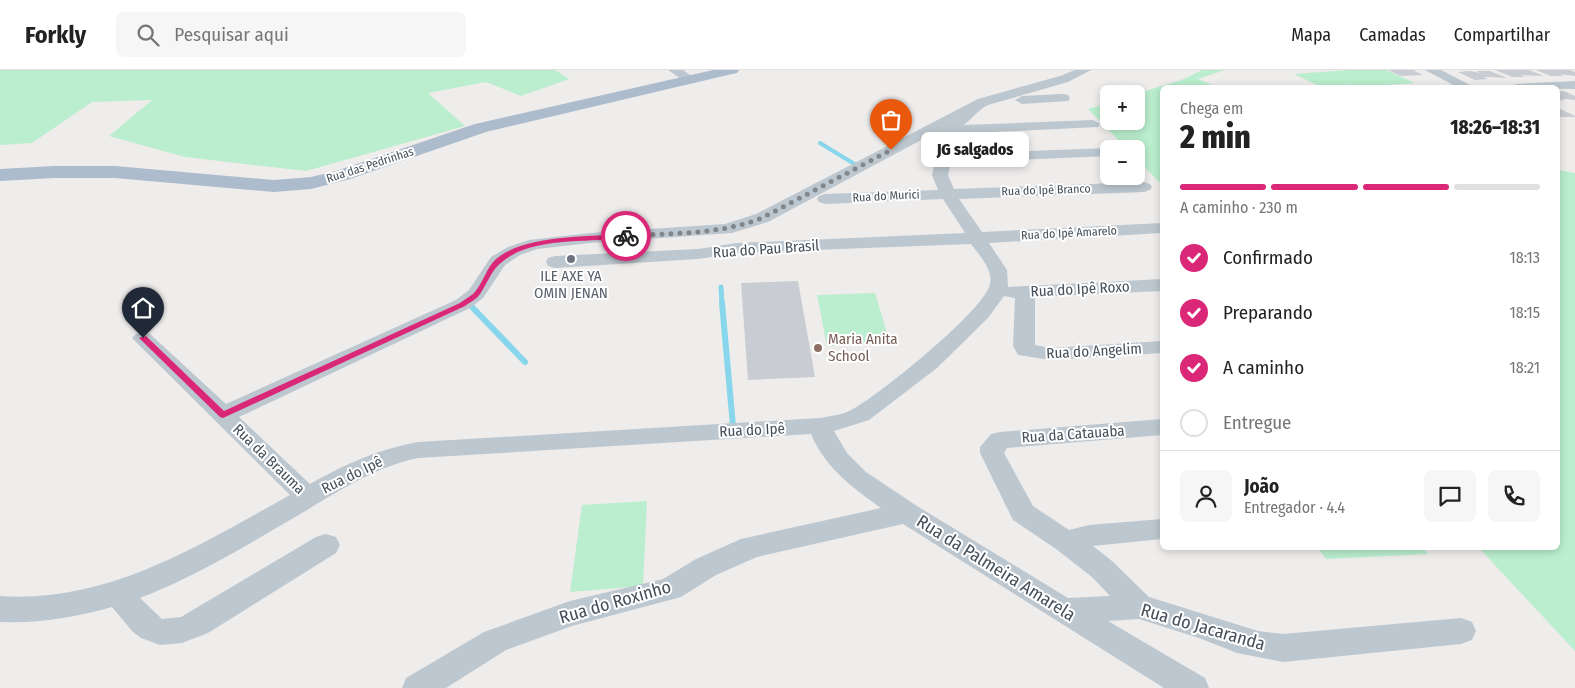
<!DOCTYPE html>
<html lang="pt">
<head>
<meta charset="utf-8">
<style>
	body { margin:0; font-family:"Fira Sans Condensed",sans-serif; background:#f6f6f6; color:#222; height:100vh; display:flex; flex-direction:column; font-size:19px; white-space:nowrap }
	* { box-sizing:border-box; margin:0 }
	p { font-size:16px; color:#767676 }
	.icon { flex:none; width:28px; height:28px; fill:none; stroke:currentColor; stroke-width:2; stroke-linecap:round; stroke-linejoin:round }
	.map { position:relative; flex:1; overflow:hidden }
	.sheet { position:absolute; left:1160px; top:15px; width:400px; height:465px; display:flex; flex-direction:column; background:#fff; border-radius:8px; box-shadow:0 2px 8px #0003 }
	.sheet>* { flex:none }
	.tools { position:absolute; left:1100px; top:15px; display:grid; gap:10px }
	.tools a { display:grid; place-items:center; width:45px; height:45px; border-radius:8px; background:#fff; box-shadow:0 2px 8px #0003; font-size:25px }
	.pin { position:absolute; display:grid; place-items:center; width:42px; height:42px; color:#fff; margin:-51px -21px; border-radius:50% 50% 50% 0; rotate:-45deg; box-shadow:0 0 5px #0007 }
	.pin .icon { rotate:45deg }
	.courier { position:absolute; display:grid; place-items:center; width:50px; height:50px; margin:-25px; border:4px solid #db2777; border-radius:50%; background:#fff; color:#222; box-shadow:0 1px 6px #0007 }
	.bubble { position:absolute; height:35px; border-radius:8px; background:#fff; box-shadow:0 2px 8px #0003; font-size:16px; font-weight:800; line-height:35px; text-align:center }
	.head em { font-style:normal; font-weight:800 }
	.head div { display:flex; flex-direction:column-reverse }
	.head { display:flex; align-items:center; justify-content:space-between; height:85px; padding:0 20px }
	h1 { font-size:32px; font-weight:800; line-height:38px }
	.bar { display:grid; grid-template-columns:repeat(4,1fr); gap:8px 5px; align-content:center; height:60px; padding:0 20px }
	.bar i { height:6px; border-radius:4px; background:#e0e0e0 }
	.bar .selected { background:#db2777 }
	.bar p { grid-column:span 4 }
	.line { display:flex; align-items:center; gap:12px; padding:0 20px; border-top:1px solid #e0e0e0 }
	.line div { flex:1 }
	.round { display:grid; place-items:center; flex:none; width:52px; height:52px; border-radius:8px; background:#f6f6f6 }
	ol { padding:0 20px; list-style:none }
	li { display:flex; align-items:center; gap:15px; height:55px }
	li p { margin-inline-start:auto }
	li .icon { padding:5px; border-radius:50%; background:#db2777; color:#fff; stroke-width:4 }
	li:last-child { color:#767676 }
	li i { width:28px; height:28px; border:2px solid #e0e0e0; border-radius:50% }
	header { display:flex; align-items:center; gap:30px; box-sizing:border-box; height:70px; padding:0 25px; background:#fff; border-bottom:1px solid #e0e0e0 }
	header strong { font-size:24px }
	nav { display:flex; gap:28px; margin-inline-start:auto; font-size:18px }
	.search { width:350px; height:45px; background:#f6f6f6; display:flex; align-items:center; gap:12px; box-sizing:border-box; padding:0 18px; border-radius:8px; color:#767676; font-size:19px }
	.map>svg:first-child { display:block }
	.green { fill:#baeece }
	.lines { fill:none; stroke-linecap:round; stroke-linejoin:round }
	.stream-far2 { stroke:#87d6eb; stroke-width:4 }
	.stream-far1 { stroke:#87d6eb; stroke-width:5 }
	.stream { stroke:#87d6eb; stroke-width:6 }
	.building { fill:#c9ccd2 }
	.minor { fill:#bdc7cf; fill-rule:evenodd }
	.major { fill:#acbccc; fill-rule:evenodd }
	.route { fill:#db2777 }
	.done { stroke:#80878d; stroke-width:5; stroke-dasharray:0 9 }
	.worship-dot { fill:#6b7280; stroke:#fff; stroke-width:2 }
	.education-dot { fill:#8d6e63; stroke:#fff; stroke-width:2 }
	.labels { text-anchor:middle; stroke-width:4; stroke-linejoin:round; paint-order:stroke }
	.far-street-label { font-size:12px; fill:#45505a; stroke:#fff }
	.street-label { font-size:15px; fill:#45505a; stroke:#fff }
	.worship-label { font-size:15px; fill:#5b616d; stroke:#fff }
	.education-label { font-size:15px; fill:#785e54; stroke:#fff; text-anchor:start }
	.near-street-label { font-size:18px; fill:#45505a; stroke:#fff }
</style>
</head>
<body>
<header>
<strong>Forkly</strong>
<div class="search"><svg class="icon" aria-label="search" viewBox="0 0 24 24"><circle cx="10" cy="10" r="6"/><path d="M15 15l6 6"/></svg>Pesquisar aqui</div>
<nav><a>Mapa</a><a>Camadas</a><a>Compartilhar</a></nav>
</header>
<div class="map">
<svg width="1575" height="618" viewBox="0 0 1575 618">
	<rect width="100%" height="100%" fill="#efecec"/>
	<g class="green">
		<path d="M0,0h555l14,9 -48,17 -35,-14 -58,11 37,33 -159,45 -121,-14 -76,-21 43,-36 -60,2 -60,41 -32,2z"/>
		<path d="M1202,0h23l-27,9 14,6 -9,2 -41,1v97l-26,-27v-9h-9l-39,-40 21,-6v18h27v-27l48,-15z"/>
		<path d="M1348,0h38l29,13 -58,4 -10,-4 8,4h-34l-27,-13z"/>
		<path d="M1558,100l17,3v478l-96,-103h79z"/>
		<path d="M875,223l15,50 -63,3 -10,-51z"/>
		<path d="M647,431l-4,85 -73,6 12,-87z"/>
		<path d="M1318,478h105l5,6 -102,5z"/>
	</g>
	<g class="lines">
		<path class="stream-far2" d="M820,73l36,22"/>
		<path class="stream-far1" d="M721,217l1,17"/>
		<g class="stream">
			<path d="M722,233l11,123"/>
			<path d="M472,237l53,55"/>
		</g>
	</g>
	<g class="building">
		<path d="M1388,0h25l10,5 -22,1z"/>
		<path d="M1495,0h34l15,6 -23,-1 4,2h-13z"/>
		<path d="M1536,0h34l5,2v4l-15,-2 4,2h-13z"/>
		<path d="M1470,1l10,2 -4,-2h14l17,7 -17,-1h-6l4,2 -13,1 -17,-8z"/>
		<path d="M1558,21h6l11,5v4l-9,-1 -8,2z"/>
		<path d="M1558,38l17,8v1h-14l-3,-2z"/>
		<path d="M798,211l17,96 -67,3 -7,-97z"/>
	</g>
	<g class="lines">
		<g class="minor">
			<path d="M668,0h15l14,10 -2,3h-8z"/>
			<path d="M1075,0h16l-23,12 -80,23c-10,5 -15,13 -24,20l129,-5 7,4 -2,3 -146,7 -3,2 1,18 159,-6 5,1h-5v7l-158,7 -3,12 6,14 190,-7 6,2 2,3 -2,3 -6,2 -185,7 23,33 180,-9v10l-173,10 18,27 1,17 154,-8v12l-127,6v48l16,3 111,-7v12l-111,7 -33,-5 -5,-9 2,-48 -11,-2 -16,22 -51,50 -68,52 -35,11 13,22 19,19 51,34 151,92 42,-2 -18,-19 -36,-28 -43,-29 -33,-67v-6l11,-13 9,-2 162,-13v16l-155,13 -3,5 29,53 36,24 20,-5 73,-6v20l-69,7 19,15 37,36 109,34 25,3 178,-16 11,4 4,9 -4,9 -11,4 -178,18 -46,-9 -38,-15 -60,-19 -31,2 97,57 4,10h-45l-261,-164 -146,33 -41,18 -35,22 -109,29 -66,24 -60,38h-44l4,-10 78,-46 86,-31 93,-22 33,-20 45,-20 140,-31c-28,-20 -56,-40 -70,-74l-393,24c-43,9 -79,33 -116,55 -53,31 -105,63 -162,85l22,21 19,-2 135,-80 10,-3 10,3 4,8 -4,8 -128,80 -26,10 -22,2 -19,-7 -8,-6 -21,-25c-36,10 -75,17 -112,15v-26c107,8 200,-51 290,-101l-154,-153 -4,-4 4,-4 7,-2 7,2 76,70 230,-104 13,-10 22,-33 17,-10 21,-7 61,-7 135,-9 31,-10 222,-115 82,-23zM938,61l-3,4v28l-3,12 6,15 -113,4 -6,2 -2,3 2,3 6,2 118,-5 22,34 -228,10 -39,6 -143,7 -7,2 -2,4 2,4 7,2 143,-9 39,-6 234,-9c8,11 22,25 19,40 -5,26 -111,111 -137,125 -10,6 -22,7 -33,9l-402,24c-39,7 -73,22 -108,42l-71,-67 231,-109 13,-10 22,-33 15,-10 17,-6 53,-6 142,-10 36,-11z"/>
			<path d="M1425,0h16l35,18h-17z"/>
			<path d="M1575,11v8l-65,-1 6,-4z"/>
			<path d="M1063,24l5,1 2,3 -2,3 -46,3 -7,-4 7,-4z"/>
		</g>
		<path class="major" d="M713,0h26l-2,3 -5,1 -246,58 -136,47 -39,10 -37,3 -159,-14h-61l-54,3v-12l54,-3h61l159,14 37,-3 25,-6 139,-47z"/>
	</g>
	<path class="route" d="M626,164l4,2 -1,1c-39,7 -95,-2 -127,25 -10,7 -15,22 -22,32 -3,5 -10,8 -15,12l-242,112 -3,-1 -81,-79 7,-2 78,75 236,-108c4,-3 9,-6 13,-9 10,-10 13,-26 23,-35 30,-25 93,-22 130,-25z"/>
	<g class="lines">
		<path class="done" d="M626,166c45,-3 93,-1 136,-18l129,-68"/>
	</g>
	<circle class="worship-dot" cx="571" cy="189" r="5"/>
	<circle class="education-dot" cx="818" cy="278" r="5"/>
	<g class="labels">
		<g class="far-street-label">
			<text transform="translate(370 95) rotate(-18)" y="4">Rua das Pedrinhas</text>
			<text transform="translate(1046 120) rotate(-2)" y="4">Rua do Ipê Branco</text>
			<text transform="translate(886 126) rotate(-3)" y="4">Rua do Murici</text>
			<text transform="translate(1069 163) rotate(-3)" y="4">Rua do Ipê Amarelo</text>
		</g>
		<g class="street-label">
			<text transform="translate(766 179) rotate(-4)" y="5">Rua do Pau Brasil</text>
			<text transform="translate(1080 219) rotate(-3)" y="5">Rua do Ipê Roxo</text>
			<text transform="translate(1094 281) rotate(-3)" y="5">Rua do Angelim</text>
			<text transform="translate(752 360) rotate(-3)" y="5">Rua do Ipê</text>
			<text transform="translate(1073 364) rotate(-4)" y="5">Rua da Catauaba</text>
			<text transform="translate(269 389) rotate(44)" y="5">Rua da Brauma</text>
			<text transform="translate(352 405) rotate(-26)" y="5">Rua do Ipê</text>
		</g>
		<g class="worship-label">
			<text x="571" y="211">ILE AXE YA<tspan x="571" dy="17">OMIN JENAN</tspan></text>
		</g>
		<g class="education-label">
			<text x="828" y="274">Maria Anita<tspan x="828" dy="17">School</tspan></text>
		</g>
		<g class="near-street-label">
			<text transform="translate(996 498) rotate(32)" y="6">Rua da Palmeira Amarela</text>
			<text transform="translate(615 532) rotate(-16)" y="6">Rua do Roxinho</text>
			<text transform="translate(1203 557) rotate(16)" y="6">Rua do Jacaranda</text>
		</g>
	</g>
</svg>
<div class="tools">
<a>+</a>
<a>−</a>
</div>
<div class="pin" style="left:891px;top:80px;background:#ea580c"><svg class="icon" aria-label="bag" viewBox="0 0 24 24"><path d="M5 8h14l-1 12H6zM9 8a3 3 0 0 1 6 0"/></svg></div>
<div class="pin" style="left:143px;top:268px;background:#1f2937"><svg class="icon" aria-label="home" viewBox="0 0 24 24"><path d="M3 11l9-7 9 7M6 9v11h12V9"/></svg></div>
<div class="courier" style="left:626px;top:166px"><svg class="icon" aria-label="bike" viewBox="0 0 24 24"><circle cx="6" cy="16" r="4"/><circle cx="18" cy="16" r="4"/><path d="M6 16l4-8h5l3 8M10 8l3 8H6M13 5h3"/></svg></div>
<div class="bubble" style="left:921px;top:62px;width:108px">JG salgados</div>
<section class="sheet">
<div class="head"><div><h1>2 min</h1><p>Chega em</p></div><em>18:26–18:31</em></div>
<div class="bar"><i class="selected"></i><i class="selected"></i><i class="selected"></i><i></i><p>A caminho · 230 m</p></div>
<ol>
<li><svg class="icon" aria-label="check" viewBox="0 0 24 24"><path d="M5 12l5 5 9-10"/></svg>Confirmado<p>18:13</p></li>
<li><svg class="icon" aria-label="check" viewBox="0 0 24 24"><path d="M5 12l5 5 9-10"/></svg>Preparando<p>18:15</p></li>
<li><svg class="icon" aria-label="check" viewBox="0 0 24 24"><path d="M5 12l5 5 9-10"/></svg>A caminho<p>18:21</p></li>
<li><i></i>Entregue</li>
</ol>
<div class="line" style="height:90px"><a class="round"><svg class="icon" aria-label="person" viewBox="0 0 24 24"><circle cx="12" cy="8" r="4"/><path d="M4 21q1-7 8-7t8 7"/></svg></a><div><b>João</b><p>Entregador · 4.4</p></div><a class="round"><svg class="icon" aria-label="chat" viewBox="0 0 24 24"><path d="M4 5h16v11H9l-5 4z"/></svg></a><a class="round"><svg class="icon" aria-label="phone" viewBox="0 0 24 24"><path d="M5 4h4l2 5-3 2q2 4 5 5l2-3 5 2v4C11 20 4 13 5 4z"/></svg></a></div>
</section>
</div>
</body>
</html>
